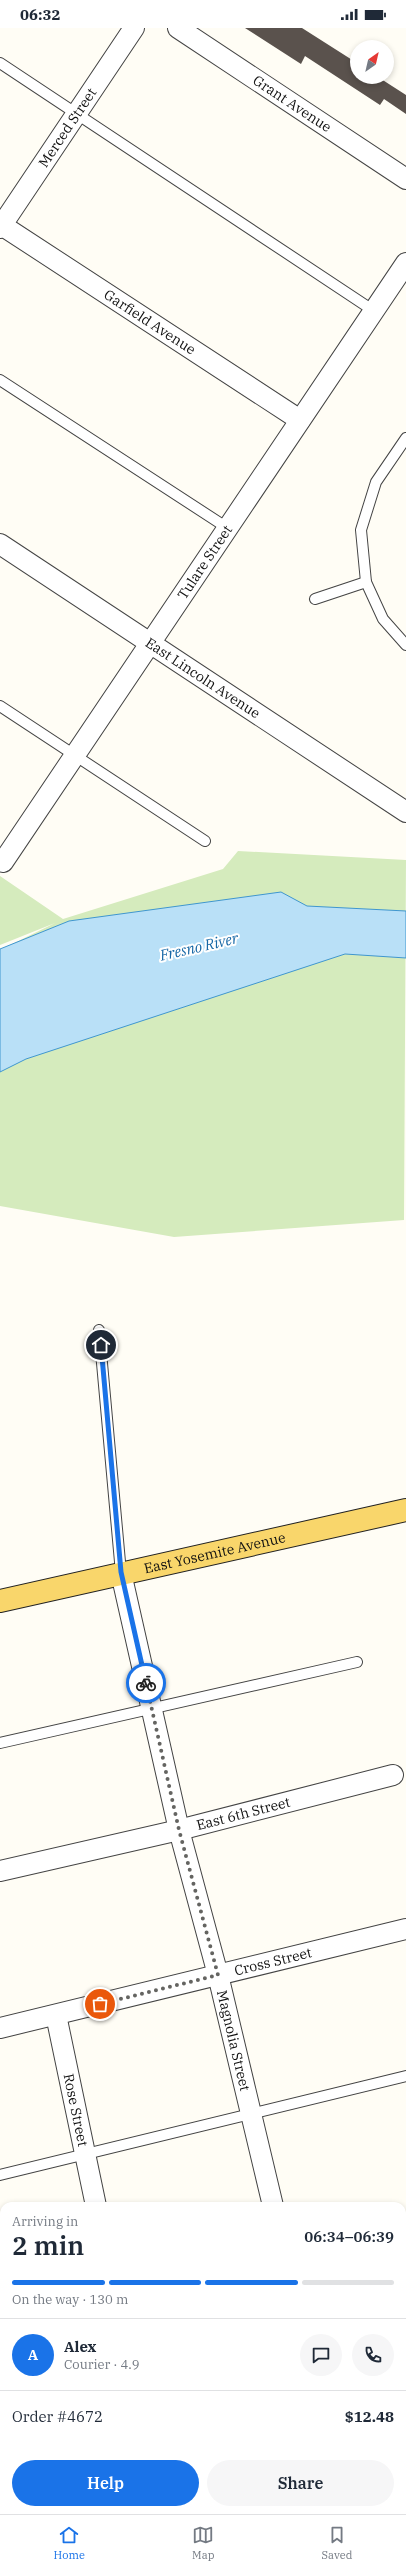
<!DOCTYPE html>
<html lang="en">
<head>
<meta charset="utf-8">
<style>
	body { margin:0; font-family:"IBM Plex Serif",serif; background:#f6f6f7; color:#1f2937; height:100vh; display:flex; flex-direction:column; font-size:15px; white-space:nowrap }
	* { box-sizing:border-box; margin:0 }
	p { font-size:13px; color:#747a83 }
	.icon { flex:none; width:22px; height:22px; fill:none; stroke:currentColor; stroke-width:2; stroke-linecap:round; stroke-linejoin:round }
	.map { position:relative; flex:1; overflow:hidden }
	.details { position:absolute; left:0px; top:2174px; width:406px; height:312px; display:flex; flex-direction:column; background:#fff; border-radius:12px 12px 0 0; box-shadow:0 2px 6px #0003 }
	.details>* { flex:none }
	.needle { width:26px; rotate:34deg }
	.tools { position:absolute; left:350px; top:12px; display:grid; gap:8px }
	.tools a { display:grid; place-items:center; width:44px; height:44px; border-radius:50%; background:#fff; box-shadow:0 2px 6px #0003; font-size:20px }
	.pin { position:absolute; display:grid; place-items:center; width:34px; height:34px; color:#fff; margin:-17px; border:2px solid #fff; border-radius:50%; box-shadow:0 1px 4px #0007 }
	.courier { position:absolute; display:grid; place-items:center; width:40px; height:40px; margin:-20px; border:3px solid #1a73e8; border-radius:50%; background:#fff; color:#222; box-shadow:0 1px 5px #0007 }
	.overview em { font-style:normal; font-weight:600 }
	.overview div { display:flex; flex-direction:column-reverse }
	.overview { display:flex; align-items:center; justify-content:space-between; height:68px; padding:0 12px }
	h1 { font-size:26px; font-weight:600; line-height:30px }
	.bar { display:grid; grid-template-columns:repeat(4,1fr); gap:6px 4px; align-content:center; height:48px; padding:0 12px }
	.bar i { height:5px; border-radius:3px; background:#e0e1e3 }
	.bar .on { background:#1a73e8 }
	.bar p { grid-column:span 4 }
	.line { display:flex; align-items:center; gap:10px; padding:0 12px; border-top:1px solid #e0e1e3 }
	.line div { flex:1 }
	.round { display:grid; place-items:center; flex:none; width:42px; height:42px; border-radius:21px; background:#f6f6f7 }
	.cta { display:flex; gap:8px; margin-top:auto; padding:8px 12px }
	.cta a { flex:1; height:46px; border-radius:24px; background:#1a73e8; color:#fff; font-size:16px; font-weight:600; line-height:46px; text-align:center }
	.cta a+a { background:#f6f6f7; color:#1f2937 }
	.status { display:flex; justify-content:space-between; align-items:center; height:28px; padding:0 20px; background:#fff; direction:ltr }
	.status svg { height:11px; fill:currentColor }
	.menu { display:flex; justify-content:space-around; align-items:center; height:56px; border-top:1px solid #e0e1e3; background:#fff; font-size:11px; color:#747a83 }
	.menu a { display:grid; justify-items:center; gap:2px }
	.menu .on { color:#1a73e8 }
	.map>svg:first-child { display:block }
	.green { fill:#d5ebbd }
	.water { fill:#b9e0f7; stroke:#3f96cf }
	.building { fill:#5a524d }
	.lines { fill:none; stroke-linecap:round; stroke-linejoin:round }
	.lane-casing { stroke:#444; stroke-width:12 }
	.street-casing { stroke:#444; stroke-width:22 }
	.primary-casing { stroke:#222; stroke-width:24 }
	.lane { stroke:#fff; stroke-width:10 }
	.street { stroke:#fff; stroke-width:20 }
	.primary { stroke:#f9d66b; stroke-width:22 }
	.done { stroke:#646461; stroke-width:4; stroke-dasharray:0 7.2 }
	.route { stroke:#1a73e8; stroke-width:5 }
	.labels { text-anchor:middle; stroke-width:4; stroke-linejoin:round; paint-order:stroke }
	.street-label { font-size:14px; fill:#111; stroke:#fff }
	.water-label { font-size:15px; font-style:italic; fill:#1768a6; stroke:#fff }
</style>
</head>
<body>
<div class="status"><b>06:32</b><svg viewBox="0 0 49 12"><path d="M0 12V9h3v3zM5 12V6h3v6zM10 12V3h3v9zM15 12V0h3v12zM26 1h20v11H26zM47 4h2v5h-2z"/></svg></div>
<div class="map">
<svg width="406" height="2486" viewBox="0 0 406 2486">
	<rect width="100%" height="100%" fill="#fffdf5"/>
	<path class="green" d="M238,823l168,9 -2,360 -230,17 -174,-31v-256l55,-27 -55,22v-69l63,43 160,-50z"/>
	<path class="water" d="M281,864l26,14 99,5v47l-61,-4 -319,105 -26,13v-123l69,-28z"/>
	<path class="building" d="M245,0h57l55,35v14h21l28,18v19l-22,-15 -4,6 -75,-49 -4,8z"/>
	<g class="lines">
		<defs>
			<g id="lane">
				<path d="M0,35l374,248"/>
				<path d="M0,352l229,149"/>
				<path d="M406,410l-30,44 -15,48 5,52 17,37 23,26"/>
				<path d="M315,571l51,-17"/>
				<path d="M0,678l205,135"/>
				<path d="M99,1302l22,243"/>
				<path d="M0,1715l357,-81"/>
				<path d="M0,2147l406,-99"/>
			</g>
			<g id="street">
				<path id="s1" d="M178,0l228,151"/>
				<path id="s2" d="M0,196l300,196"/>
				<path id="s3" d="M0,200l134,-200"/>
				<path id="s4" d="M0,516l406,268"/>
				<path id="s5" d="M0,832l3,2 403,-599"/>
				<path id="s6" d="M121,1545l58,257 39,145 55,231"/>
				<path id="s7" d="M0,1843l179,-41 214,-55"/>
				<path id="s8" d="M56,1987l40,191"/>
				<path id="s9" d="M0,2000l406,-99"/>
				<path d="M402,2200l4,-1"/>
				<path d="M0,2295l4,-1"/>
				<path d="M0,2481l1,5"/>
				<path d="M343,2482l1,4"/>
			</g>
			<g id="primary">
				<path id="s10" d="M0,1573l406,-91"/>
			</g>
		</defs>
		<use href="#lane" class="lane-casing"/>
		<use href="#street" class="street-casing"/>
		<use href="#primary" class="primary-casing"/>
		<use href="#lane" class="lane"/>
		<use href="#street" class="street"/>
		<use href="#primary" class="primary"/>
	</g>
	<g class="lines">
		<path class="done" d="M100,1976l118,-29 -39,-145 -33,-147"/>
		<path class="route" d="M101,1317l20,227 25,111"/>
	</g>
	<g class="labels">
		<g class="street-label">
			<text dy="5" stroke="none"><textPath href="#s1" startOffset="137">Grant Avenue</textPath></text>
			<text dy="5" stroke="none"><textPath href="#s3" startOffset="121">Merced Street</textPath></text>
			<text dy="5" stroke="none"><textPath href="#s2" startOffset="179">Garfield Avenue</textPath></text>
			<text dy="5" stroke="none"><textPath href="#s5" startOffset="365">Tulare Street</textPath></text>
			<text dy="5" stroke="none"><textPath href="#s4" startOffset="243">East Lincoln Avenue</textPath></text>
			<text dy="5" stroke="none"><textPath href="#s10" startOffset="220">East Yosemite Avenue</textPath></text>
			<text dy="5" stroke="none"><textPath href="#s7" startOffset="250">East 6th Street</textPath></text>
			<text dy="5" stroke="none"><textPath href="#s9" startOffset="281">Cross Street</textPath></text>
			<text dy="5" stroke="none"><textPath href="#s6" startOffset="481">Magnolia Street</textPath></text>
			<text dy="5" stroke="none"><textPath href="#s8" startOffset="97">Rose Street</textPath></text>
		</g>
		<g class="water-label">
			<text transform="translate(199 919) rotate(-13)" y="5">Fresno River</text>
		</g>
	</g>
</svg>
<div class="tools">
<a><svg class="needle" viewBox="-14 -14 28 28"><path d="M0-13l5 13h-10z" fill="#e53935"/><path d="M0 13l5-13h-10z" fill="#747a83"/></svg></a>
</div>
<div class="pin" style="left:100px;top:1976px;background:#ea580c"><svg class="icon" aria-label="bag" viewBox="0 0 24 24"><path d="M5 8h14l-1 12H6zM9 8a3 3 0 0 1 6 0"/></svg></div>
<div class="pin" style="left:101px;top:1317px;background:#1f2937"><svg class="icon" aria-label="home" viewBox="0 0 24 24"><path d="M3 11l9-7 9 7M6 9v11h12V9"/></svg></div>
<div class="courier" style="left:146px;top:1655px"><svg class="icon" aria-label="bike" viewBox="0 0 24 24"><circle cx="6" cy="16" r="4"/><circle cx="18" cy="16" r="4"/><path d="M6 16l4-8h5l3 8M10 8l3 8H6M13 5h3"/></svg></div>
<section class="details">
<div class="overview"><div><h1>2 min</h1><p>Arriving in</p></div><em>06:34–06:39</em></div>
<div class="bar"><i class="on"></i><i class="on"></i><i class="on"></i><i></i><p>On the way · 130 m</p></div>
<div class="line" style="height:72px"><b class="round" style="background:#1a73e8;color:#fff">A</b><div><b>Alex</b><p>Courier · 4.9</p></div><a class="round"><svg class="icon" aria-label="chat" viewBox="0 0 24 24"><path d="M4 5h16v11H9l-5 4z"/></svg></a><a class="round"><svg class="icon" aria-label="phone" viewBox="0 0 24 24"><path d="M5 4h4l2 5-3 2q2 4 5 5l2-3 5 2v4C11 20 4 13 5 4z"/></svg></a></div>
<div class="line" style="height:52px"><div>Order #4672</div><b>$12.48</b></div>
<div class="cta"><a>Help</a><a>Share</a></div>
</section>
</div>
<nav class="menu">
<a class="on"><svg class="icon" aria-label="home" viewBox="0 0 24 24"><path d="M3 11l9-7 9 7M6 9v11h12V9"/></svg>Home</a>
<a><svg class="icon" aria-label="map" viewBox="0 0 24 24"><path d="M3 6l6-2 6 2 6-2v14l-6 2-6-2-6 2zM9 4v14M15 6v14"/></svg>Map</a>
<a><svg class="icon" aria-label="saved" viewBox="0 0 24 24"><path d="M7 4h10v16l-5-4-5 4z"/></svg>Saved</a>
</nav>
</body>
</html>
